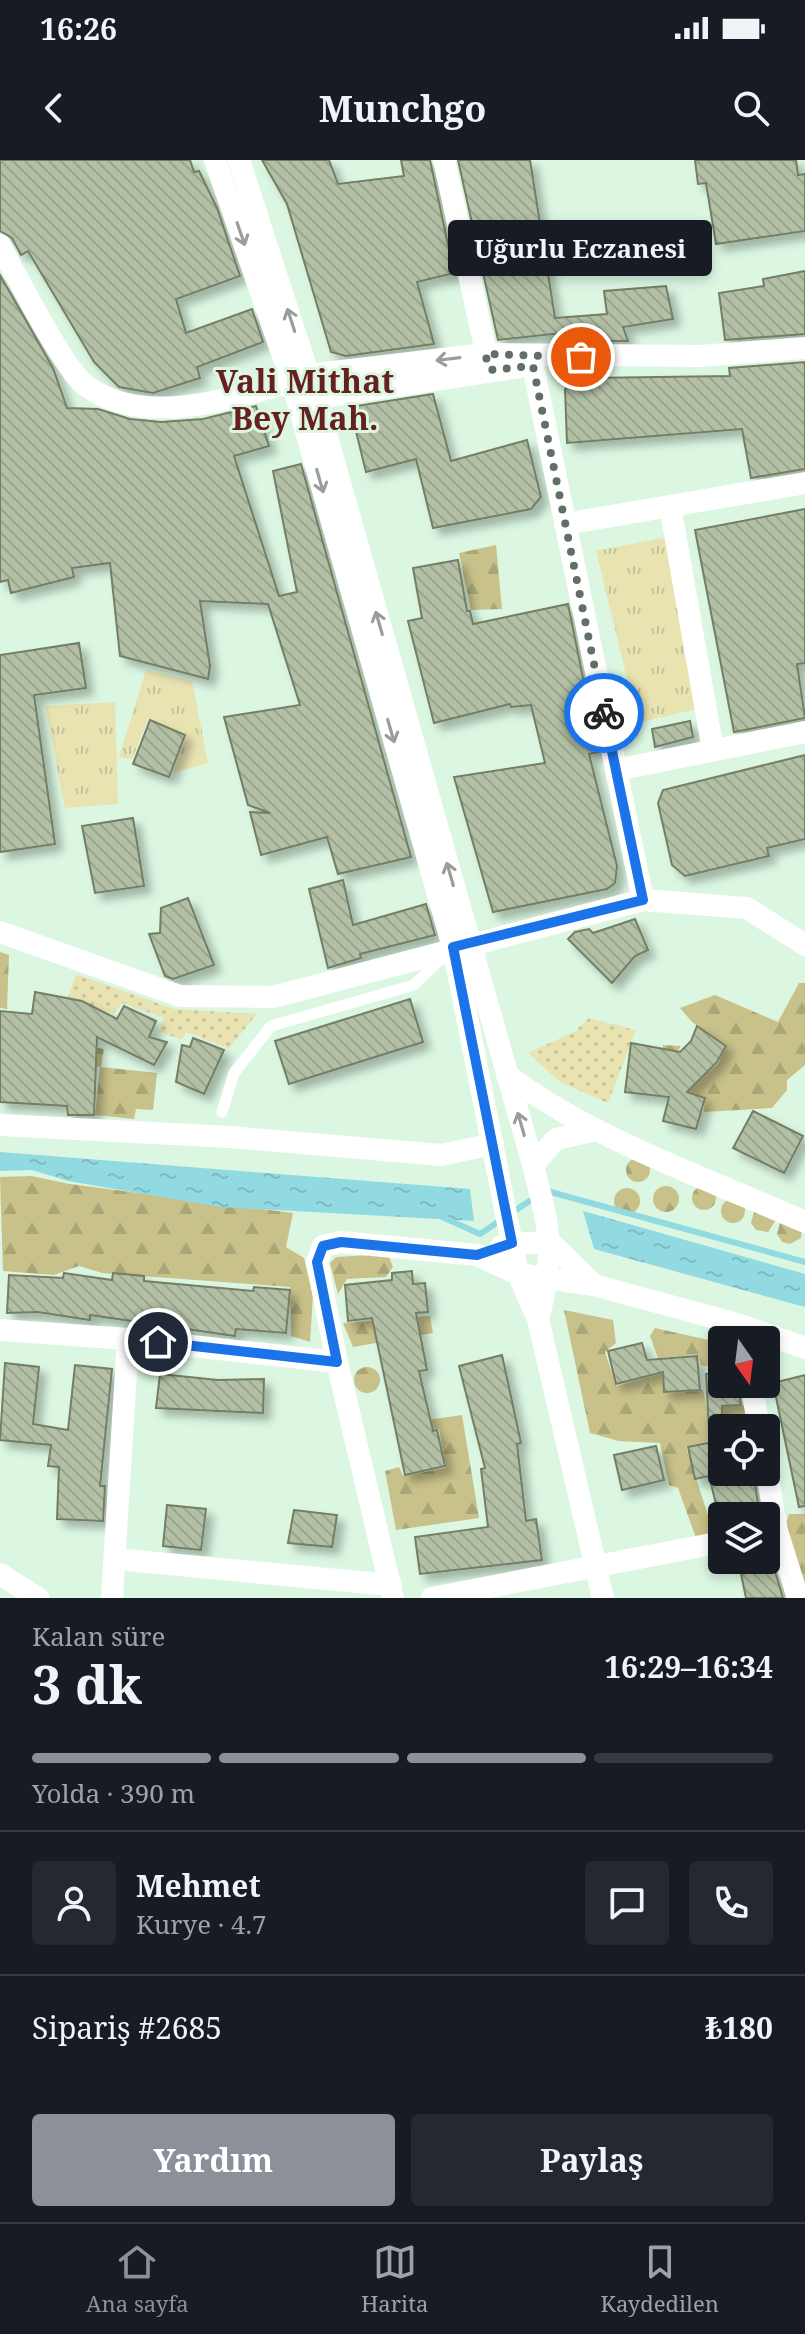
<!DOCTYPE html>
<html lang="tr">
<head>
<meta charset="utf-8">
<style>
	body { margin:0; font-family:"Noto Serif",serif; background:#242831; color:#f1f3f6; height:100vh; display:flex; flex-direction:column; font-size:30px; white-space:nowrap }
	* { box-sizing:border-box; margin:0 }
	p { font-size:26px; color:#9ea1a6 }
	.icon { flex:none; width:44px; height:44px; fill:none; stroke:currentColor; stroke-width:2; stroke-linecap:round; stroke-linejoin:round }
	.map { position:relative; height:1438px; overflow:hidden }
	.details { display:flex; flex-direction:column; background:#171b24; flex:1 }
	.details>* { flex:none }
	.needle { width:52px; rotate:166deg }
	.fabs { position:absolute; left:708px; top:1166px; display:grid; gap:16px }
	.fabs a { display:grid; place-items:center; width:72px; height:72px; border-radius:8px; background:#171b24; box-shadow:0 4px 12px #0003; font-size:40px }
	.pin { position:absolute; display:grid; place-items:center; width:68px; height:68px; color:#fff; margin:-34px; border:4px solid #fff; border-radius:50%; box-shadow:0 2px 8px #0007 }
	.courier { position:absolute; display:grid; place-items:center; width:80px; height:80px; margin:-40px; border:6px solid #1a73e8; border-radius:50%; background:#fff; color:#222; box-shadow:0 2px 10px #0007 }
	.bubble { position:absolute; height:56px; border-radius:8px; background:#171b24; box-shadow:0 4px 12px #0003; font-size:26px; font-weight:700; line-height:56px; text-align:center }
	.head em { font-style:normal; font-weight:700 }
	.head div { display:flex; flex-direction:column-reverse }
	.head { display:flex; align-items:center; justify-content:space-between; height:136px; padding:0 32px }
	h1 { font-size:52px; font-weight:700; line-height:60px }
	.bar { display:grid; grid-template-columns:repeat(4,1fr); gap:12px 8px; align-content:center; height:96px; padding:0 32px }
	.bar i { height:10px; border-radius:6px; background:#363941 }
	.bar .selected { background:#8c9099 }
	.bar p { grid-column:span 4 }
	.line { display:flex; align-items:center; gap:20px; padding:0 32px; border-top:2px solid #363941 }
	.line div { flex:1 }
	.round { display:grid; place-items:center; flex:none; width:84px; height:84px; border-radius:8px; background:#242831 }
	.button { display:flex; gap:16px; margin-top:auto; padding:16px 32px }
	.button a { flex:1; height:92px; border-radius:8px; background:#8c9099; color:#fff; font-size:32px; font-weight:700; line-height:92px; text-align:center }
	.button a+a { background:#242831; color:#f1f3f6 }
	.status { display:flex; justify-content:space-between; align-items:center; height:56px; padding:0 40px; background:#171b24; direction:ltr }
	.status svg { height:22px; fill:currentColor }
	header { display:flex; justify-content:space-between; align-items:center; height:104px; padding:0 32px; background:#171b24; font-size:36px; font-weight:700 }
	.tab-bar { display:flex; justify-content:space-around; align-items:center; height:112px; border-top:2px solid #363941; background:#171b24; font-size:22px; color:#9ea1a6 }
	.tab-bar a { display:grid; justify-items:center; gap:4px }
	.tab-bar .selected { color:#8c9099 }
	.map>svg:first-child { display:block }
	.grass { fill:url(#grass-dots) }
	.forest { fill:url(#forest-firs) }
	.park { fill:url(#park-tufts) }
	.water { fill:url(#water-ripples) }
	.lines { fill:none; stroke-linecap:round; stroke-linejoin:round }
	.stream { stroke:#92dae2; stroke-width:6 }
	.building { fill:url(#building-back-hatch); stroke:#737e65; stroke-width:2; filter:url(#shadow) }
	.service { stroke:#fff; stroke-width:11 }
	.minor { stroke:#fff; stroke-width:22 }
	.oneway { stroke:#999e9b }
	.done { stroke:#607064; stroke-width:8; stroke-dasharray:0 14.4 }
	.route { stroke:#1a73e8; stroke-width:10 }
	.labels { text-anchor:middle; stroke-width:6; stroke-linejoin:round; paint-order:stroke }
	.district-label { font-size:32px; font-weight:bold; fill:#65201f; stroke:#dbf7e2 }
</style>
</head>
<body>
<div class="status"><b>16:26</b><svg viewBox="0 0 49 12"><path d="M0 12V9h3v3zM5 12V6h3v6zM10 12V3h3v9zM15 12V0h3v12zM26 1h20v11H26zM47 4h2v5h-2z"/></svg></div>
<header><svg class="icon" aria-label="back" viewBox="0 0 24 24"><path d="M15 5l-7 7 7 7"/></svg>Munchgo<svg class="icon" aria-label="search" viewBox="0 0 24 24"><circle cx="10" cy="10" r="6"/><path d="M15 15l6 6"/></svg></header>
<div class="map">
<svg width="805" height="1438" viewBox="0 0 805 1438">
	<defs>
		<pattern id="grass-dots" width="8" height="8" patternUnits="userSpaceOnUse" patternTransform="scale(2)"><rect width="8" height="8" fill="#e9e3b1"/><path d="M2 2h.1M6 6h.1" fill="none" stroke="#c7c398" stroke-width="1.8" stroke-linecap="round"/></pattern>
		<pattern id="forest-firs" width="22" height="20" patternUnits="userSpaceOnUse" patternTransform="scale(2)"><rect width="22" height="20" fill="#c8c18a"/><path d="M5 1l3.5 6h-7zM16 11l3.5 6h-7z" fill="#aba677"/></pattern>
		<pattern id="park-tufts" width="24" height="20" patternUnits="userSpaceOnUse" patternTransform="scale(2)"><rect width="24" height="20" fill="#e9e3b1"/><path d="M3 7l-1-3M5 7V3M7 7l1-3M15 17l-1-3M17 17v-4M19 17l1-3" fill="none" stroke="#c7c398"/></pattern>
		<pattern id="water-ripples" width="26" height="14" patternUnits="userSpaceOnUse" patternTransform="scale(2)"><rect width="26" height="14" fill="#92dae2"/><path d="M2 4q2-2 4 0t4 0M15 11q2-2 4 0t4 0" fill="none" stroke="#7dbbc2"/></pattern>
		<pattern id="building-back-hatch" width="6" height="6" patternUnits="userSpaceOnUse" patternTransform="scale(2)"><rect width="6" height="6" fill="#b3c0a5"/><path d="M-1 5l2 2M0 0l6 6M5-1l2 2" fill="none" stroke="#9aa58e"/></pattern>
		<filter id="shadow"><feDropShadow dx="7" dy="7" stdDeviation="4" flood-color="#0004"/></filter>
	</defs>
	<rect width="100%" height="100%" fill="#dbf7e2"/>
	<g class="grass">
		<path d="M76,814l98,35 83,5 -28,34 -43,-16 -4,8 -23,-9 5,-13 -41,-15 -10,11 -45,-16z"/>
		<path d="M589,858l47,12 -28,73 -48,-21 -32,-29 46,-21z"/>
	</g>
	<g class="forest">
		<path d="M496,385l6,64 -31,1 -12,-57z"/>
		<path d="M0,792l9,3 -2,54 -7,-1z"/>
		<path d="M799,823h6v82l-18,15v10l-15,18 -68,4 1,-15 -42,-12v-40l18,1 -8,13 26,21 19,-16 8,-18 -34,-24 -12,-14 35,-13 63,27z"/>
		<path d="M69,882l35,7 -3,18 56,6 -4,37 -17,-1 -2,10 -39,-4 5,-48 -34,-7z"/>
		<circle cx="638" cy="1010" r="12"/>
		<path d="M31,1016l39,8 223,29 -7,34 18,11 9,38 -3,46 -19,-6 -1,-49 -188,-14 -23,-7 -25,9 -51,-4 -3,-94z"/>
		<circle cx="666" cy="1039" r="13"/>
		<circle cx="704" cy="1038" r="12"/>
		<circle cx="627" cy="1041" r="13"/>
		<circle cx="733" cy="1051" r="12"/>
		<path d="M754,1052l22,8 -8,12 -12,-2 -5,-7z"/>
		<path d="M780,1063l22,7 -1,8 -11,6 -8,-2 -5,-8z"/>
		<path d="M388,1094l5,13 -7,10 -39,2 -9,15 -8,-31 6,-6z"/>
		<path d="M564,1150l49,10 3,23 -11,9 11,34 46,-13 2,20 39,-3 4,18 41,-3 4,23h-30v10l-36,9 27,84 -17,7 -18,-50 -9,-3 -9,-42 -41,-2 -29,-8z"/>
		<path d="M430,1156l3,17 -80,14 -10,-24z"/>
		<path d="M655,1168l67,15v26l-21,-4 -4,-10 -39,3 -8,-22z"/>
		<circle cx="367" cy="1220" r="13"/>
		<path d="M462,1255l17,103 -83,12 -11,-59 14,-4 4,9 43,-8 -7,-39 -9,-1 -3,-8z"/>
		<path d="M789,1354h16v84l-20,-71z"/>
	</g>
	<g class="park">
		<path d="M666,377l34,171 -62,15 -42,-172z"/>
		<path d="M146,510l46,11 16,82 -35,10 13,-38 -37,-17 -17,41 -13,-2z"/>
		<path d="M115,542l3,102 -53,4 -20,-102z"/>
	</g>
	<g class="water">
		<path d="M0,992l470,37 4,32 -254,-14 -152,-26 -36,-11 -32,1z"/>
		<path d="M583,1051l222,63v33l-211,-58z"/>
	</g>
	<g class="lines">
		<g class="stream">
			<path d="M547,1031l258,71"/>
			<path d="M510,1054l27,-18"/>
			<path d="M440,1056l40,18 21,-14"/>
		</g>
	</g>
	<g class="building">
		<path d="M0,0h190l4,12 5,-1 18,37 23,68 -64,23 10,34 66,-24 11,33 -66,25 3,11 -47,15 -34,-6 -25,-25 -66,-111 -7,4 -9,-17 -12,-7z"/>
		<path d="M262,0h67l9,24 66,-8 -3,-16h29l24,113 -37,9 17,62 -88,12 -15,-4 -44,-148z"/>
		<path d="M458,0h72l25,158 52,-4 -3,-23 62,-5 7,33 -50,8 5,14h-55l-2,-9 -73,8z"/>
		<path d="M695,0h101l2,15 7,-1v57l-89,13 -10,-61 -8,1z"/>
		<path d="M805,111v63l-80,6 -6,-47 45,-7 -1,-7z"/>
		<path d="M0,115l53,93 14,40 31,1 32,10 31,3 42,-3 53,-13 13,40 -35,10 45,140 18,-4 -24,-121 28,-7 110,393 -73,17 -11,-37 -66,18 -11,-43 20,1 -22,-8 -24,-88 76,-12 -32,-101 -68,-3 10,65 -2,13 -88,-23 -10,-93 -38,5 2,9 -63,16 -3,-13 -8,2z"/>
		<path d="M805,202v107l-54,9 -9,-49 -175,14 -2,-54 21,-11 144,-2 -1,-8z"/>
		<path d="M433,234l18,67 76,-21 14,57 -10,12 -98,19 -17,-69 -50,13 -16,-65z"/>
		<path d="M805,349v154l-8,1 8,54 -71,14 -39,-202z"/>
		<path d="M458,400l9,51h3l3,13 95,-20 30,148 -9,2 28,112 -2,17 -8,6 -114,23 -39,-135 91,-14 -14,-58 -20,2 -1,-3 -76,19 -26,-102 14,-3 -9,-50z"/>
		<path d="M79,483l7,45 -52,7 21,149 -55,8v-197z"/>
		<path d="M150,560l35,15 -16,42 -36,-13z"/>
		<path d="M690,561l3,16 -38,10 -3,-18z"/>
		<path d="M805,595v84l-38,9 2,8 -84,20 -13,-11 -14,-62 5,-13z"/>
		<path d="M133,658l11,68 -49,7 -13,-67z"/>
		<path d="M343,720l10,45 73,-21 9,31 -75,19 1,4 -33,10 -19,-79z"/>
		<path d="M188,738l26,67 -41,14 -8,-3 -16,-42 11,-1 1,-25z"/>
		<path d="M635,759l13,31 -13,6 -23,27 -44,-44 7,-7 14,-3 4,4z"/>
		<path d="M35,832l47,9 35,18 7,-13 32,15 -7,16 18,5 -13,23 -57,-28 -3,78h-26l-1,-9 -67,-4v-91l32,3z"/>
		<path d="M410,839l13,43 -134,42 -14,-43z"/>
		<path d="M697,866l29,20 -9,16 -30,30 18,6 -9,31 -33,-8 6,-24 -44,-5 6,-49 49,9 11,-11z"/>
		<path d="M193,878l31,12 -20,44 -28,-12 6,-37 8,2z"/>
		<path d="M753,951l50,25 -19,37 -51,-25z"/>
		<path d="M412,1111l1,13 12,-1 3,29 -12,1 11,57 -8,1 14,60 4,-1 8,36 -40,9 -33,-157 -24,3 -3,-36 47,-5v-7z"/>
		<path d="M64,1113l48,7 1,-7 31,3v5l109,10 1,-4 36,3 -4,43 -50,-4 -1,7 -145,-21v5l-52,-8 -31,1 2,-38 54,3z"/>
		<path d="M642,1183l5,17 50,-4 3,34 -36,2 -1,-20 -47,12 -8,-33z"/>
		<path d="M502,1195l19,88 -4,1 9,77 10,-2 6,41 -122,14 -5,-37 73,-10 -7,-58 4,-1 -26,-102z"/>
		<path d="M5,1203l34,4 -6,57 35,6 7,-65 37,4 -12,117h5l-2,35 -46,-2 2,-52 -11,-1 3,-21 -51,-5z"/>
		<path d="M722,1213v11h15l4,21 -19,1v23h-13l-3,-55z"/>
		<path d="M160,1214l58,6 46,-1 -1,34 -107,-5z"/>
		<path d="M805,1215v131l-6,1 -26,-124z"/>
		<path d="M722,1280v32h31l7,44h-41l-10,-40 -14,3 -7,-32z"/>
		<path d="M656,1286l8,34 -42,10 -8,-35z"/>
		<path d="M167,1345l39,4 -5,41 -38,-4z"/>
		<path d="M294,1350l43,5 -5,32 -44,-4z"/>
		<path d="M774,1408l9,30h-37l-5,-24z"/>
	</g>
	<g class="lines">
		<path class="service" d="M222,952l12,-39 37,-47 143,-41 30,-29"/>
		<g class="minor">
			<path d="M215,0l77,222 161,565 65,327 20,45 65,279"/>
			<path d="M239,0l77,238 217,767c17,66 23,87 5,154"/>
			<path d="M444,0l45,206"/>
			<path d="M0,85c14,27 64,124 85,140 59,44 144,13 207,-3"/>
			<path d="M533,206l110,534"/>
			<path d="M308,215l177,-21 215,2 105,-8"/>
			<path d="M316,238l204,-31"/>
			<path d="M670,346l43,244"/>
			<path d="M565,364l240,-41"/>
			<path d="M616,610l189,-38"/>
			<path d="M0,772l180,64 93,1 370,-97 104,8 58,37"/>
			<path d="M507,915c89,66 197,102 298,147"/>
			<path d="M0,965l230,12 211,18 52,-11"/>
			<path d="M533,1005l23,-26 36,-8"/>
			<path d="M501,1086l11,-3h39l43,42"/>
			<path d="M0,1170l128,9 209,23"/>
			<path d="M751,1224l8,44"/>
			<path d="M766,1307l11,64 21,67"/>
			<path d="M115,1399l276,26"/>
			<path d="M0,1414l38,24"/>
			<path d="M112,1438l16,-259"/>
			<path d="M393,1438l-56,-236 -20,-100 6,-16 18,-4 136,13 41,19 76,11 147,40 64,23"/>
			<path d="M432,1438l290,-56"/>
		</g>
	</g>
	<defs><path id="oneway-shaft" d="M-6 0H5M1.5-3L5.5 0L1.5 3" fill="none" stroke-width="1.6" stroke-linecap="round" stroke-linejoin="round" transform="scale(2)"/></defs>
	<g class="oneway">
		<use href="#oneway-shaft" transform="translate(241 74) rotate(71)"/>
		<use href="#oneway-shaft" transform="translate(291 160) rotate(-108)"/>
		<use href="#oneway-shaft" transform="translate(448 199) rotate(173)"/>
		<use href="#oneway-shaft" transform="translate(320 321) rotate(74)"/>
		<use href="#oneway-shaft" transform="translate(379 463) rotate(-106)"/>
		<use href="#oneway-shaft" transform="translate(391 571) rotate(74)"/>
		<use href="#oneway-shaft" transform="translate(450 714) rotate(-106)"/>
		<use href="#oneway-shaft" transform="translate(521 964) rotate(-106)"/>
	</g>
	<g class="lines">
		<path class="done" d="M581,197l-96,-3 5,16 43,-4 71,347"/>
		<path class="route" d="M158,1182l179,20 -20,-100 6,-16 18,-4 136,13 35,-12 -59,-296 190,-47 -39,-187"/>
	</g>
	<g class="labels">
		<g class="district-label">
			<text x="305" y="233">Vali Mithat<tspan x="305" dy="37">Bey Mah.</tspan></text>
		</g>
	</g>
</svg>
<div class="fabs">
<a><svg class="needle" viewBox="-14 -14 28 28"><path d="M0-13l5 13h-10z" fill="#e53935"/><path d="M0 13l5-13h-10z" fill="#9ea1a6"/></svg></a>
<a><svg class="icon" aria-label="locate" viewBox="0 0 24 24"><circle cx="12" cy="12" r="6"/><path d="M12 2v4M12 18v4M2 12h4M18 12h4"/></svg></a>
<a><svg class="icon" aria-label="layers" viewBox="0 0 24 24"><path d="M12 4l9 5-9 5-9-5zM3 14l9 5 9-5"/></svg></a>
</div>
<div class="pin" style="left:581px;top:197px;background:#ea580c"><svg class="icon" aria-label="bag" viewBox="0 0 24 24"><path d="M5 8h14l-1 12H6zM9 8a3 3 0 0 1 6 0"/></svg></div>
<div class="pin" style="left:158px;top:1182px;background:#1f2937"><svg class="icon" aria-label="home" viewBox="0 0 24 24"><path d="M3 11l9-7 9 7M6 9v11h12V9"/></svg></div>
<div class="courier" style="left:604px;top:553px"><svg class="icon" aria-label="bike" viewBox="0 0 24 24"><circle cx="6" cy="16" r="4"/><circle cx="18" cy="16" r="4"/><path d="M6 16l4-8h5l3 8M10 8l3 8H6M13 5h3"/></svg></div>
<div class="bubble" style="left:448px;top:60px;width:264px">Uğurlu Eczanesi</div>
</div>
<section class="details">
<div class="head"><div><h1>3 dk</h1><p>Kalan süre</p></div><em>16:29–16:34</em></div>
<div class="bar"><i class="selected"></i><i class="selected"></i><i class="selected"></i><i></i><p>Yolda · 390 m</p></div>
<div class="line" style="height:144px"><a class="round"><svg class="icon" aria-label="person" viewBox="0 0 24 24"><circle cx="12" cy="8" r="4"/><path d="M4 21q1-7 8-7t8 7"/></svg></a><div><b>Mehmet</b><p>Kurye · 4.7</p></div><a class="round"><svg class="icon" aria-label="chat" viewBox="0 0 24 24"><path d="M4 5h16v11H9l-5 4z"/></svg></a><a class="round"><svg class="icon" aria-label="phone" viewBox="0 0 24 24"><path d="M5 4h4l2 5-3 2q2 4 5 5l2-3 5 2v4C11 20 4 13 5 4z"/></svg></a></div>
<div class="line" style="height:104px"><div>Sipariş #2685</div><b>₺180</b></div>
<div class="button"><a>Yardım</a><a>Paylaş</a></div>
</section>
<nav class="tab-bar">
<a class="selected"><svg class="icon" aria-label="home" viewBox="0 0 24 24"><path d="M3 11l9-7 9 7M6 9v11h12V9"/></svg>Ana sayfa</a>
<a><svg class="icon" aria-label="map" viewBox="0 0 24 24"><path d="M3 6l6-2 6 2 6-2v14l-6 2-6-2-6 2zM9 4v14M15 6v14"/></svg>Harita</a>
<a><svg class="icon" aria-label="saved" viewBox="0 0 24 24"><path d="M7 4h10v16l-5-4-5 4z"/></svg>Kaydedilen</a>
</nav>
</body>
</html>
